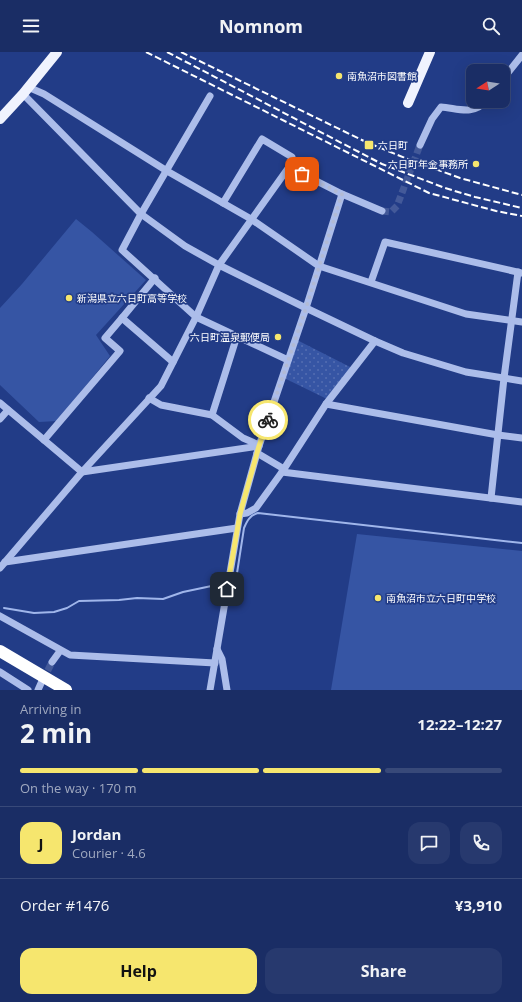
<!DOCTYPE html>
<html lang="en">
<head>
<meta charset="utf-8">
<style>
	body { margin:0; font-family:"Open Sans","Noto Sans JP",sans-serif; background:#27396e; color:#f1f3f6; height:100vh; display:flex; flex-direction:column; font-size:15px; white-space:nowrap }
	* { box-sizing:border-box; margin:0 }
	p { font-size:13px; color:#9fa8bf }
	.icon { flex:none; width:22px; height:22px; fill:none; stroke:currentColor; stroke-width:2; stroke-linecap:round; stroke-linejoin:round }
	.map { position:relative; height:638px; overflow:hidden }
	.details { display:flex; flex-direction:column; background:#1a2d65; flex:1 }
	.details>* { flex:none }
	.needle { width:26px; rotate:258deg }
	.controls { position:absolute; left:466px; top:12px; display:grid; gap:8px }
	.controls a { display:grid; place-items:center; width:44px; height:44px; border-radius:8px; background:#1a2d65; box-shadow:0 4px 16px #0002,0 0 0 1px #384979; font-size:20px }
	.pin { position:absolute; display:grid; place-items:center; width:34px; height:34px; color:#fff; margin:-17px; border-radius:8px; box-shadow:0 2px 6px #0006 }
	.courier { position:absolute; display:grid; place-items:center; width:40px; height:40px; margin:-20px; border:3px solid #f6e66e; border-radius:50%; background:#fff; color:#222; box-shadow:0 1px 5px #0007 }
	.overview em { font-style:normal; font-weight:700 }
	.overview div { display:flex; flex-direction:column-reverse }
	.overview { display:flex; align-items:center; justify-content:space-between; height:68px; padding:0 20px }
	h1 { font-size:26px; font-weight:700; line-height:30px }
	.bar { display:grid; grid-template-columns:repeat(4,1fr); gap:6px 4px; align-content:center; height:48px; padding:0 20px }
	.bar i { height:5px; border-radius:3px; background:#384979 }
	.bar .current { background:#f6e66e }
	.bar p { grid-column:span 4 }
	.line { display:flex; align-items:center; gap:10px; padding:0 20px; border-top:1px solid #384979 }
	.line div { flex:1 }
	.round { display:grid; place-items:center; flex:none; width:42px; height:42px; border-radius:12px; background:#27396e }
	.primary-button { display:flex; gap:8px; margin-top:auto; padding:8px 20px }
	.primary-button a { flex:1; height:46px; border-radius:12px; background:#f6e66e; color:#111; font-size:16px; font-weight:700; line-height:46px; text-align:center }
	.primary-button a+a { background:#27396e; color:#f1f3f6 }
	header { display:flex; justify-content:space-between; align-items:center; height:52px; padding:0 20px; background:#1a2d65; font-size:18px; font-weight:700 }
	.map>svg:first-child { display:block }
	.grass { fill:url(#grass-dots) }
	.garden { fill:#3655a4 }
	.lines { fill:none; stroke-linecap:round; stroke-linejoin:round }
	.stream { stroke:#a0b6eb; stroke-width:2 }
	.minor-tunnel { stroke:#435999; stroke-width:7; stroke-dasharray:7 3.5; stroke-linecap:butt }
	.minor { stroke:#acbdea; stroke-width:7 }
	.major { stroke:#f0f3fe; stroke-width:10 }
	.highway { stroke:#fff; stroke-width:12 }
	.rail { stroke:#fff; stroke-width:2; stroke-dasharray:7 3; stroke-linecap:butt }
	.done { stroke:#b2bbd5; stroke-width:4; stroke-dasharray:0 7.2 }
	.route { stroke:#f6e66e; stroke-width:5 }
	.poi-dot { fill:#f6e66e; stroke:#223c87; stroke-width:1.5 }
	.labels { text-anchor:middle; stroke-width:3.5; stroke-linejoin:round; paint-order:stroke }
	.poi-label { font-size:10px; fill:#fff; stroke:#223c87; text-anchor:start }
</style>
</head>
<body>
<header><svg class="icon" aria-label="menu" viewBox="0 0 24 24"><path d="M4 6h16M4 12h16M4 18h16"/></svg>Nomnom<svg class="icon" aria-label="search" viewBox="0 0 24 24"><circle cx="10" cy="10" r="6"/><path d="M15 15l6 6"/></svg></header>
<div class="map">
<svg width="522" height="638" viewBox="0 0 522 638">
	<defs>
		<pattern id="grass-dots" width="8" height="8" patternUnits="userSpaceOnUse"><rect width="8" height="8" fill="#3655a4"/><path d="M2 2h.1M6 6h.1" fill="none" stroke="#546eb2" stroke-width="1.8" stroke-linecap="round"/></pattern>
	</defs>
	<rect width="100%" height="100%" fill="#223c87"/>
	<path class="grass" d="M295,287l59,30 -25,31 -47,-23z"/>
	<g class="garden">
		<path d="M76,167l16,13 54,48 -50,55 14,21 -53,65 -18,1 -39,-37v-77l22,-24z"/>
		<path d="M357,482l165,17v139h-191z"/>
	</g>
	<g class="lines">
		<g class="stream">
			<path d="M233,534h2l9,-58c3,-7 6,-13 14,-15l264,30"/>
			<path d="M4,556l30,5 20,-1 13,-4 12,-7 40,-1 18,-2 26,1 20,-7 38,-8"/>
		</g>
		<g class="minor-tunnel">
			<path d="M382,159l9,1 6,-6 23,-61"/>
			<path d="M43,628l9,-18"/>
		</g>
		<g class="minor">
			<path d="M503,27l19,-24"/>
			<path d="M28,35l16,7 123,77 84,48 68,47 147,48 56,8"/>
			<path d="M23,42l118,120 44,32 34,19 87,43 69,33 28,12 63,19 56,9"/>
			<path d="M210,44l-69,118 -19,36 74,67 92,43"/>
			<path d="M420,93l12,-26 9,-12c16,1 32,9 45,-6"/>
			<path d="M223,151l39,-64 30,18 -3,10"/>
			<path d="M155,226l-33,40 51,44"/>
			<path d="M371,230l14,-40 137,31"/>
			<path d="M149,346l12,7 51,10 31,23 16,7"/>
			<path d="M0,351l82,69 177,-26"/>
			<path d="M326,352l172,31 24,3"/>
			<path d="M212,363l25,-79"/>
			<path d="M0,367l8,-9"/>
			<path d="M44,388l76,-89 -15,-13 17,-20"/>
			<path d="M257,401l27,16"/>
			<path d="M282,420l240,30"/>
			<path d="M491,446l13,-120 14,-106"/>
			<path d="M240,462l7,-1 9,-5 26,-36 44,-68 49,-63"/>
			<path d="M5,510l232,-34"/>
			<path d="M0,516l82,-96 79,-86 35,-69 23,-52 70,-98 53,27 40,17"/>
			<path d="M0,564l70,39 145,8"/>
			<path d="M217,597l5,10 5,31"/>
			<path d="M52,610l8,-11"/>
			<path d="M0,620l28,18"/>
			<path d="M38,638l4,-9"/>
			<path d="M210,638l30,-176 19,-68 47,-138 36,-114"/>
		</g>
		<g class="major">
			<path d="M408,51l22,-51"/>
			<path d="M0,67l23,-25 34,-42"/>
		</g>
		<path class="highway" d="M0,599l66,39"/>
		<g class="rail">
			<path d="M146,0l283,141 67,18 26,5"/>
			<path d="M167,0l215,112 63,24 30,9 47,11"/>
			<path d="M181,0l185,90 39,16 55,20 62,17"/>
		</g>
	</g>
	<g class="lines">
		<path class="done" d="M268,368l38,-112 36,-114 -40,-20"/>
		<path class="route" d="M227,537l13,-75 19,-68 9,-26"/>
	</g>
	<g class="poi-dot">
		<circle cx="339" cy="24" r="4"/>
		<rect x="364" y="88" width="10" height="10" rx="2"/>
		<circle cx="476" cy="112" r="4"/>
		<circle cx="69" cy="246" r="4"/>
		<circle cx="278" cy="285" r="4"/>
		<circle cx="378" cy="546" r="4"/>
	</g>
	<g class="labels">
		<g class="poi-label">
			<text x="347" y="28">南魚沼市図書館</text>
			<text x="378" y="97">六日町</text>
			<text x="468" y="116" text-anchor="end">六日町年金事務所</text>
			<text x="77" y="250">新潟県立六日町高等学校</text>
			<text x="270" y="289" text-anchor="end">六日町温泉郵便局</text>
			<text x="386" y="550">南魚沼市立六日町中学校</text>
		</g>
	</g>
</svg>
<div class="controls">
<a><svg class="needle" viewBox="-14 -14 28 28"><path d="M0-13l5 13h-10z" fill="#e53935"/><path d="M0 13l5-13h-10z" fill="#9fa8bf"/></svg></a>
</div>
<div class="pin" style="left:302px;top:122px;background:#ea580c"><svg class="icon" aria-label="bag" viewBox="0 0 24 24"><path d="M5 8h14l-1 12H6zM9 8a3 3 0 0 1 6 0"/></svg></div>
<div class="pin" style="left:227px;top:537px;background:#1f2937"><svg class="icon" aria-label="home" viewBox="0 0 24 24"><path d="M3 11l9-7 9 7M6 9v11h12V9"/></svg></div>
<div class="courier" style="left:268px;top:368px"><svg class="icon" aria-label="bike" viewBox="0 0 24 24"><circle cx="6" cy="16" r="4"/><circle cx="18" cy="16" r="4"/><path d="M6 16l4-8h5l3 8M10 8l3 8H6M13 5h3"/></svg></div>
</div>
<section class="details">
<div class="overview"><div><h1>2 min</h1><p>Arriving in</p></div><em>12:22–12:27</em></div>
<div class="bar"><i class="current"></i><i class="current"></i><i class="current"></i><i></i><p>On the way · 170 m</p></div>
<div class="line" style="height:72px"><b class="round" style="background:#f6e66e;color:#111">J</b><div><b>Jordan</b><p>Courier · 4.6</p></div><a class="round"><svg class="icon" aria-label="chat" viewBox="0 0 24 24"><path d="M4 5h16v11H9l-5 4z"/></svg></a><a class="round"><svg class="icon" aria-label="phone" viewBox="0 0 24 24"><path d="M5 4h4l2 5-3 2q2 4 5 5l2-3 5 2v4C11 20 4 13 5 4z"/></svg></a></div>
<div class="line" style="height:52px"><div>Order #1476</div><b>¥3,910</b></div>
<div class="primary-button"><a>Help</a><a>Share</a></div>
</section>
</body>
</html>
